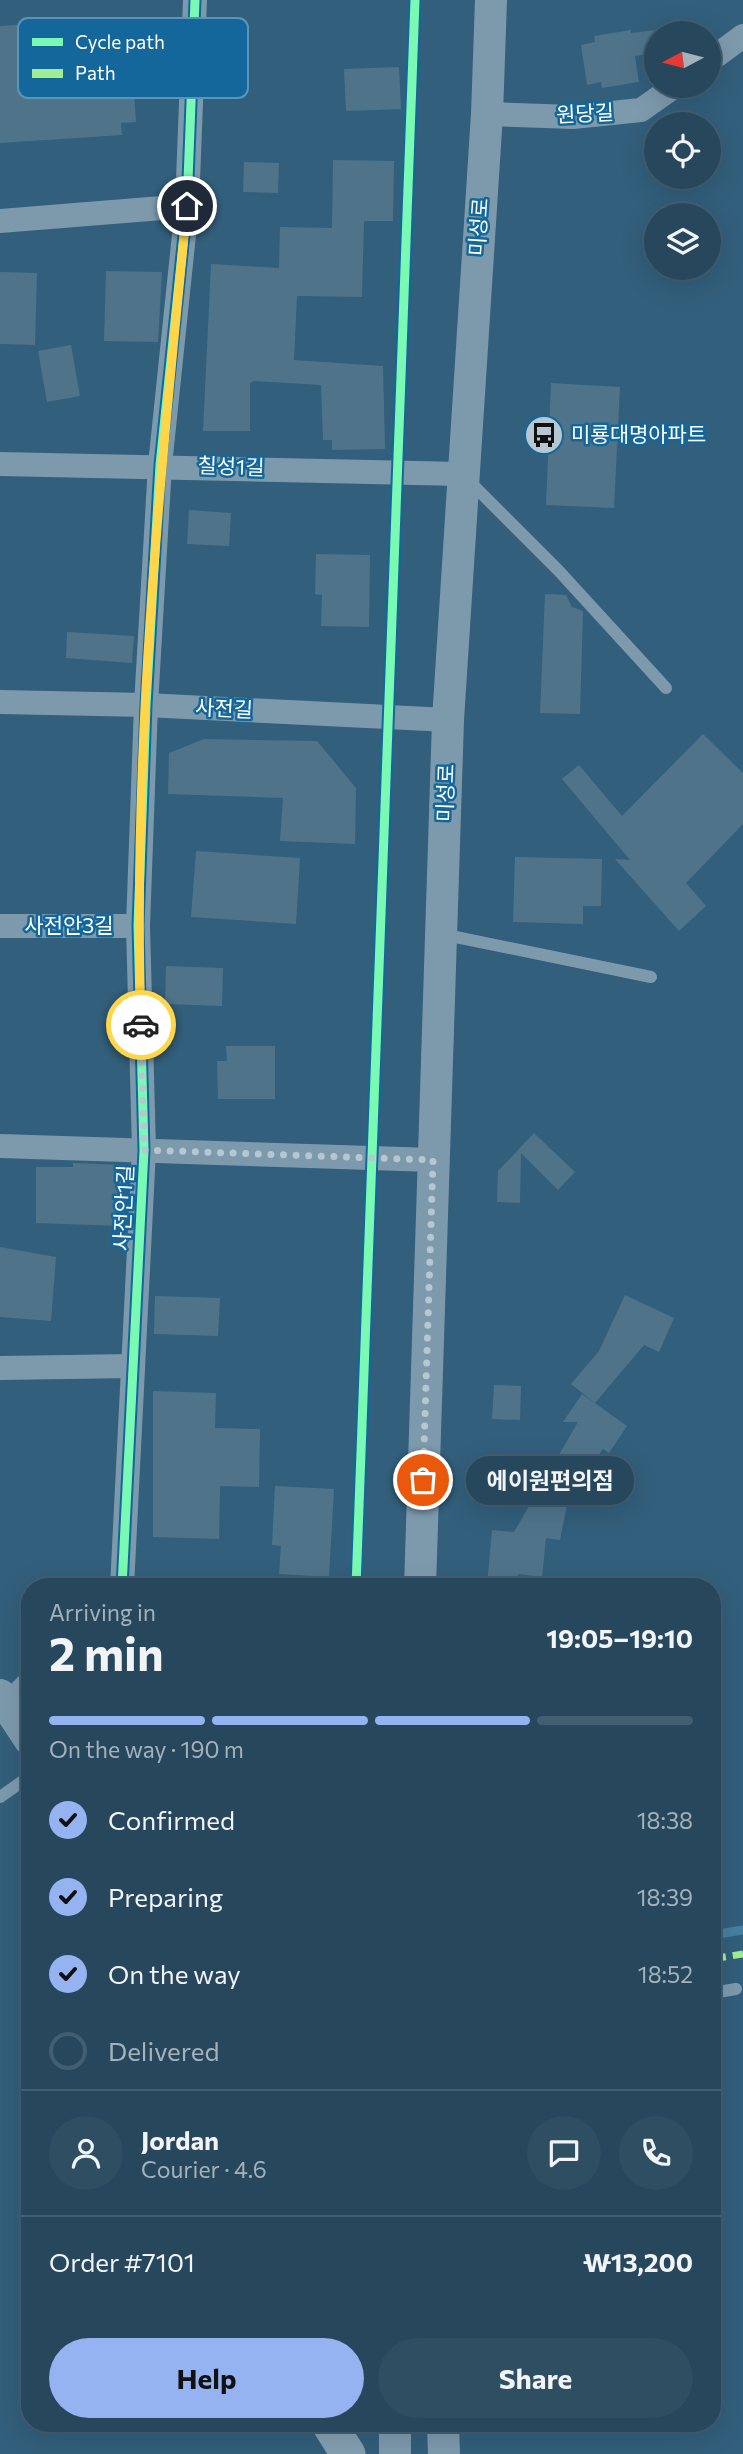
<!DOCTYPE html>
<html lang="en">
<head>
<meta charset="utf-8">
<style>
	body { margin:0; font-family:Commissioner,"Noto Sans KR",sans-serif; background:#2e4e62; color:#f1f3f6; height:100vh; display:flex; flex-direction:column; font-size:26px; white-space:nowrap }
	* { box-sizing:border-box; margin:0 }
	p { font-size:23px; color:#a4b2bb }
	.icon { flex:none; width:38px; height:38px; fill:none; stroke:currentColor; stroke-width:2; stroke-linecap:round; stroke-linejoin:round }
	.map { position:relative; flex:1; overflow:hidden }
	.sheet { position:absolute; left:21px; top:1578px; width:700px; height:854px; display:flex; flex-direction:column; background:#26475c; border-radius:28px; box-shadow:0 7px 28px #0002,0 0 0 2px #425f72 }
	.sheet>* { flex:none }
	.needle { width:46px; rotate:263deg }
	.tools { position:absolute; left:644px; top:21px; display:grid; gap:14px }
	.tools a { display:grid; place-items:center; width:77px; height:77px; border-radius:50%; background:#26475c; box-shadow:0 7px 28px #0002,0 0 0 2px #425f72; font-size:35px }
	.pin { position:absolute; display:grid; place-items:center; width:60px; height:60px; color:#fff; margin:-30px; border:4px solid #fff; border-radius:50%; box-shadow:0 2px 7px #0007 }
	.courier { position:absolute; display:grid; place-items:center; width:70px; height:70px; margin:-35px; border:5px solid #ffd54a; border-radius:50%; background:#fff; color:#222; box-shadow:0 2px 9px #0007 }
	.bubble { position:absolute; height:49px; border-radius:24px; background:#26475c; box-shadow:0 7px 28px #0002,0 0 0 2px #425f72; font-size:23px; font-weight:700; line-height:49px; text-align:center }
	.headline em { font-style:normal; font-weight:700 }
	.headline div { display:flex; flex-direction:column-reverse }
	.headline { display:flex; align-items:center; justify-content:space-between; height:119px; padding:0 28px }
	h1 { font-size:46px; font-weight:700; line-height:52px }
	.bar { display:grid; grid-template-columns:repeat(4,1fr); gap:10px 7px; align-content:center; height:84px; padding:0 28px }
	.bar i { height:9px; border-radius:5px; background:#425f72 }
	.bar .active { background:#95b2f1 }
	.bar p { grid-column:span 4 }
	.line { display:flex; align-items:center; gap:18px; padding:0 28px; border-top:2px solid #425f72 }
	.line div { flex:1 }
	.round { display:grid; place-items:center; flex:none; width:74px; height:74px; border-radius:37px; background:#2e4e62 }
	ol { padding:0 28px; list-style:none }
	li { display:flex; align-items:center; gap:21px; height:77px }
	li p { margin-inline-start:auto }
	li .icon { padding:7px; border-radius:50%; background:#95b2f1; color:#111; stroke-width:4 }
	li:last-child { color:#a4b2bb }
	li i { width:38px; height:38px; border:4px solid #425f72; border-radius:50% }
	.action { display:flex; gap:14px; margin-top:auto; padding:14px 28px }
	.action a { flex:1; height:80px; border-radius:42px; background:#95b2f1; color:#111; font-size:28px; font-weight:700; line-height:80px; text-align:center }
	.action a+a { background:#2e4e62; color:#f1f3f6 }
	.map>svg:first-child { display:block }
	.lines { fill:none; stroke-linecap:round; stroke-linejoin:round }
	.stream { stroke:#467fa2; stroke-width:9 }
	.building { fill:#4f748a }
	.service { stroke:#7d9aad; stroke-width:12 }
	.minor { stroke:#7d9aad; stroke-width:24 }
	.tertiary { stroke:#7d9aad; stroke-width:32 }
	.secondary { stroke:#84a0b1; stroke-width:35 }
	.quiet { stroke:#9fed91; stroke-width:7; stroke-dasharray:14 7; stroke-linecap:butt }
	.cycleway-casing { stroke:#13679a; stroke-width:13 }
	.cycleway { stroke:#7af9b4; stroke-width:9 }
	.done { stroke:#b7c7d1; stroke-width:7; stroke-dasharray:0 12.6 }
	.route { stroke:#ffd54a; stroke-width:9 }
	.labels { text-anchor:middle; stroke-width:5; stroke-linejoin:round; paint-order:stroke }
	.street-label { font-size:21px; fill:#fff; stroke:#13679a }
	.poi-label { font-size:21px; fill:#fff; stroke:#13679a; text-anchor:start }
	.key { fill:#13679a; stroke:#5a95b8; stroke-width:2 }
	.key-label { font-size:19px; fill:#fff }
</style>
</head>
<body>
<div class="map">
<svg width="743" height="2454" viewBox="0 0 743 2454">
	<rect width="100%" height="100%" fill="#325f7b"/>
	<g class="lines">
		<path class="stream" d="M712,1935l31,-5"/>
	</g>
	<g class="building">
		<path d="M129,17l7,105 -15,1 1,12 -122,8v-117z"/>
		<path d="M631,30v3l25,-3v23l-21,3 4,26 -37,6 -1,-6 -14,3 -6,-40 14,-3 -1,-6z"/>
		<path d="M399,67l2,42 -55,2 -2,-42z"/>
		<path d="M333,160l61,1 -1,60h-29l-2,76 -65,-1 -3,64 89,6 2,83 -53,1v-10h-9l-2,-55 -67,-4 -4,2v48h-47l8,-167 68,4 1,-41 52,1z"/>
		<path d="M244,162l35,1 -1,30 -35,-1z"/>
		<path d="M106,271l56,1 -4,70 -54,-1z"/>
		<path d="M0,272l37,1 -2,72 -35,-1z"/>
		<path d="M71,345l9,51 -33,6 -9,-51z"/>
		<path d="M551,383l69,4 -6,121 -68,-3z"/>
		<path d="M189,510l42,3 -2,33 -42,-2z"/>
		<path d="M316,554l54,1 -1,72 -48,-1 1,-31 -7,-1z"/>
		<path d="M545,594l21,1 6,12 11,4 -3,103 -40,-1z"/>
		<path d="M67,632l67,4 -2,27 -66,-5z"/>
		<path d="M703,734l40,39v51l-57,59 20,23 -27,25 -64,-72 15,1 -68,-81 17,-14 43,51z"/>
		<path d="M204,739l113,2 39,47 -1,56 -75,-3 3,-43 -115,-4 1,-41z"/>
		<path d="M196,851l104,7 -4,66 -105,-7z"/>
		<path d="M515,857l87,2 -1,47h-18v18l-70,-2z"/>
		<path d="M166,966l57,2 -1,38 -57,-2z"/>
		<path d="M226,1046h49v53h-57l-1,-38h10z"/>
		<path d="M534,1133l41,39 -17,18 -37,-37 -1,50 -23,-1 1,-31z"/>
		<path d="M73,1163l51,2 -1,61 -87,-3v-56h37z"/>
		<path d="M0,1247l56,10 -5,64 -51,-4z"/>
		<path d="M625,1295l49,23 -15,34 -15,-7 -49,58 -24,-19 28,-33z"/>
		<path d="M155,1296l65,2 -2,38 -64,-2z"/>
		<path d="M494,1385l27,1 -1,34 -28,-1z"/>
		<path d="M153,1391l63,2 -1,35 45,1 -1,58 -39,-1 -1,53 -66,-2z"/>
		<path d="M582,1394l45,32 -18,27 -6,-4 -34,46 -9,45 -14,-2 -4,39 -24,-3 -1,13 -30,-2 5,-55 22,2 64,-110h-15z"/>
		<path d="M275,1486l59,3 -5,88 -50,-3 2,-28 -9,-1z"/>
	</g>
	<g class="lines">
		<g class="service">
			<path d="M467,479l91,91 108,118"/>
			<path d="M441,934l210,43"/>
			<path d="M0,1797l30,-21"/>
			<path d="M712,1993l24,-4"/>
		</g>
		<g class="minor">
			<path d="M709,61l34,-25"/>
			<path d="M487,114l86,3 68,-7 34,-24"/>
			<path d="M0,221l187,-15"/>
			<path d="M0,464l462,10"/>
			<path d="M0,702l146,3 302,15"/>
			<path d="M0,926h138"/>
			<path d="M0,1146l433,14"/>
			<path d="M0,1368l133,-2"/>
			<path d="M122,1587l22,-437 -6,-224 8,-221 14,-240 27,-259 8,-206"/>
			<path d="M8,1704l22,-22"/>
		</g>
		<g class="tertiary">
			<path d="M420,1587l28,-867 39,-606 4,-114"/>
			<path d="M0,1695l30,45"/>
			<path d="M395,2424v30"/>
			<path d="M443,2424l1,30"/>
		</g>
		<path class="secondary" d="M329,2424l19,30"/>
		<path class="quiet" d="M712,1959l31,-5"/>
		<defs>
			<g id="cycleway">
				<path d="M122,1587l22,-437 -6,-224 8,-221 14,-240 27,-259 8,-206"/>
				<path d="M356,1587l59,-1587"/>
			</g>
		</defs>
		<use href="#cycleway" class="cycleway-casing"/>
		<use href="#cycleway" class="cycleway"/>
	</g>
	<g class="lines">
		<path class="done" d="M141,1025l3,125 289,10 -10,320"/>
		<path class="route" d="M141,1025c-9,-273 19,-547 46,-819"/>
	</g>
	<defs>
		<symbol id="bus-disc" viewBox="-11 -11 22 22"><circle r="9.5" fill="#b7c7d1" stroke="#13679a"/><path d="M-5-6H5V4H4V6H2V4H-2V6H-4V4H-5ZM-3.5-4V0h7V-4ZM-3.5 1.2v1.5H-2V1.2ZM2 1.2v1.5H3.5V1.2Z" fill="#111"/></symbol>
	</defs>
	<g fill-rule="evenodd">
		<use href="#bus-disc" x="522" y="413" width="44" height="44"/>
	</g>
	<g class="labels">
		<g class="street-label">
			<text transform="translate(585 114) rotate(-3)" y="7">원당길</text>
			<text transform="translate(479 227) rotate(-86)" y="7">미성로</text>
			<text transform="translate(231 467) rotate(2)" y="7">칠성1길</text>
			<text transform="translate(224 709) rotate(3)" y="7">사전길</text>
			<text transform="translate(446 793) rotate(-88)" y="7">미성로</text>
			<text x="69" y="933">사전안3길</text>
			<text transform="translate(124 1208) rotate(-87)" y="7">사전안1길</text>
		</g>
		<g class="poi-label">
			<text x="571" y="442">미룡대명아파트</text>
		</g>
	</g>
	<rect x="18" y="18" width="230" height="80" rx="10" class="key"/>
	<rect x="32" y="38" width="31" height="8" fill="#7af9b4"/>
	<rect x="32" y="69" width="31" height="9" fill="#9fed91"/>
	<g class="key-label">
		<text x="75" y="49">Cycle path</text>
		<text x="75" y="80">Path</text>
	</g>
</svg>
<div class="tools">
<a><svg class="needle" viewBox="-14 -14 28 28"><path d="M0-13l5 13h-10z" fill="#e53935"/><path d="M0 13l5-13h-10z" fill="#a4b2bb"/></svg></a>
<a><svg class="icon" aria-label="locate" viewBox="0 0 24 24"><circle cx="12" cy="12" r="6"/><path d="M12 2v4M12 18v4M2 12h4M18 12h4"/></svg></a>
<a><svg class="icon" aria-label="layers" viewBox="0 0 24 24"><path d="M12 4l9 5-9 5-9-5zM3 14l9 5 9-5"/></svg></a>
</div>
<div class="pin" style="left:423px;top:1480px;background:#ea580c"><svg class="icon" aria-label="bag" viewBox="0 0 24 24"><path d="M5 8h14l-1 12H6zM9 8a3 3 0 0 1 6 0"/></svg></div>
<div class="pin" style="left:187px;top:206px;background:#1f2937"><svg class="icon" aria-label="home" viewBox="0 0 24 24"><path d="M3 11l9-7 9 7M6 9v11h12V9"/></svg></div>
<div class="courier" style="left:141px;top:1025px"><svg class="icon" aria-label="car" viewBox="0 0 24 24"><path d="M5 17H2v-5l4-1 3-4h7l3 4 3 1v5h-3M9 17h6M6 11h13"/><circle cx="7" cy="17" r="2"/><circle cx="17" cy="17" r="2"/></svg></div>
<div class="bubble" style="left:466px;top:1456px;width:168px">에이원편의점</div>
<section class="sheet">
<div class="headline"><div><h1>2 min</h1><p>Arriving in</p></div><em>19:05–19:10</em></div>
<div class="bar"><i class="active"></i><i class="active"></i><i class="active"></i><i></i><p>On the way · 190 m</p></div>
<ol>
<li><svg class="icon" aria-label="check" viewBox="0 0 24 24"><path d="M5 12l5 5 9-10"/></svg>Confirmed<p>18:38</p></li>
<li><svg class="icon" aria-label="check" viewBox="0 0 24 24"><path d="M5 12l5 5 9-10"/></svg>Preparing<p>18:39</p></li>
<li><svg class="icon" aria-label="check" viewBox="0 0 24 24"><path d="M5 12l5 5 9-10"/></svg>On the way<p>18:52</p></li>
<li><i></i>Delivered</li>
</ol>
<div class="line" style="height:126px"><a class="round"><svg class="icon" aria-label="person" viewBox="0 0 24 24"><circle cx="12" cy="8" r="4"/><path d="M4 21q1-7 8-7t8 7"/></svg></a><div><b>Jordan</b><p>Courier · 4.6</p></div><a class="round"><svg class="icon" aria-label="chat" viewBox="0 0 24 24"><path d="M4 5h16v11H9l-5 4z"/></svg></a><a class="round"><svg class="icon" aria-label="phone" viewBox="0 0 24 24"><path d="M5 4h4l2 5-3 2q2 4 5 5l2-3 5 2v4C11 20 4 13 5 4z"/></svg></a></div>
<div class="line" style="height:91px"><div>Order #7101</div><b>₩13,200</b></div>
<div class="action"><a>Help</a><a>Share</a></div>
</section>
</div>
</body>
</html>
